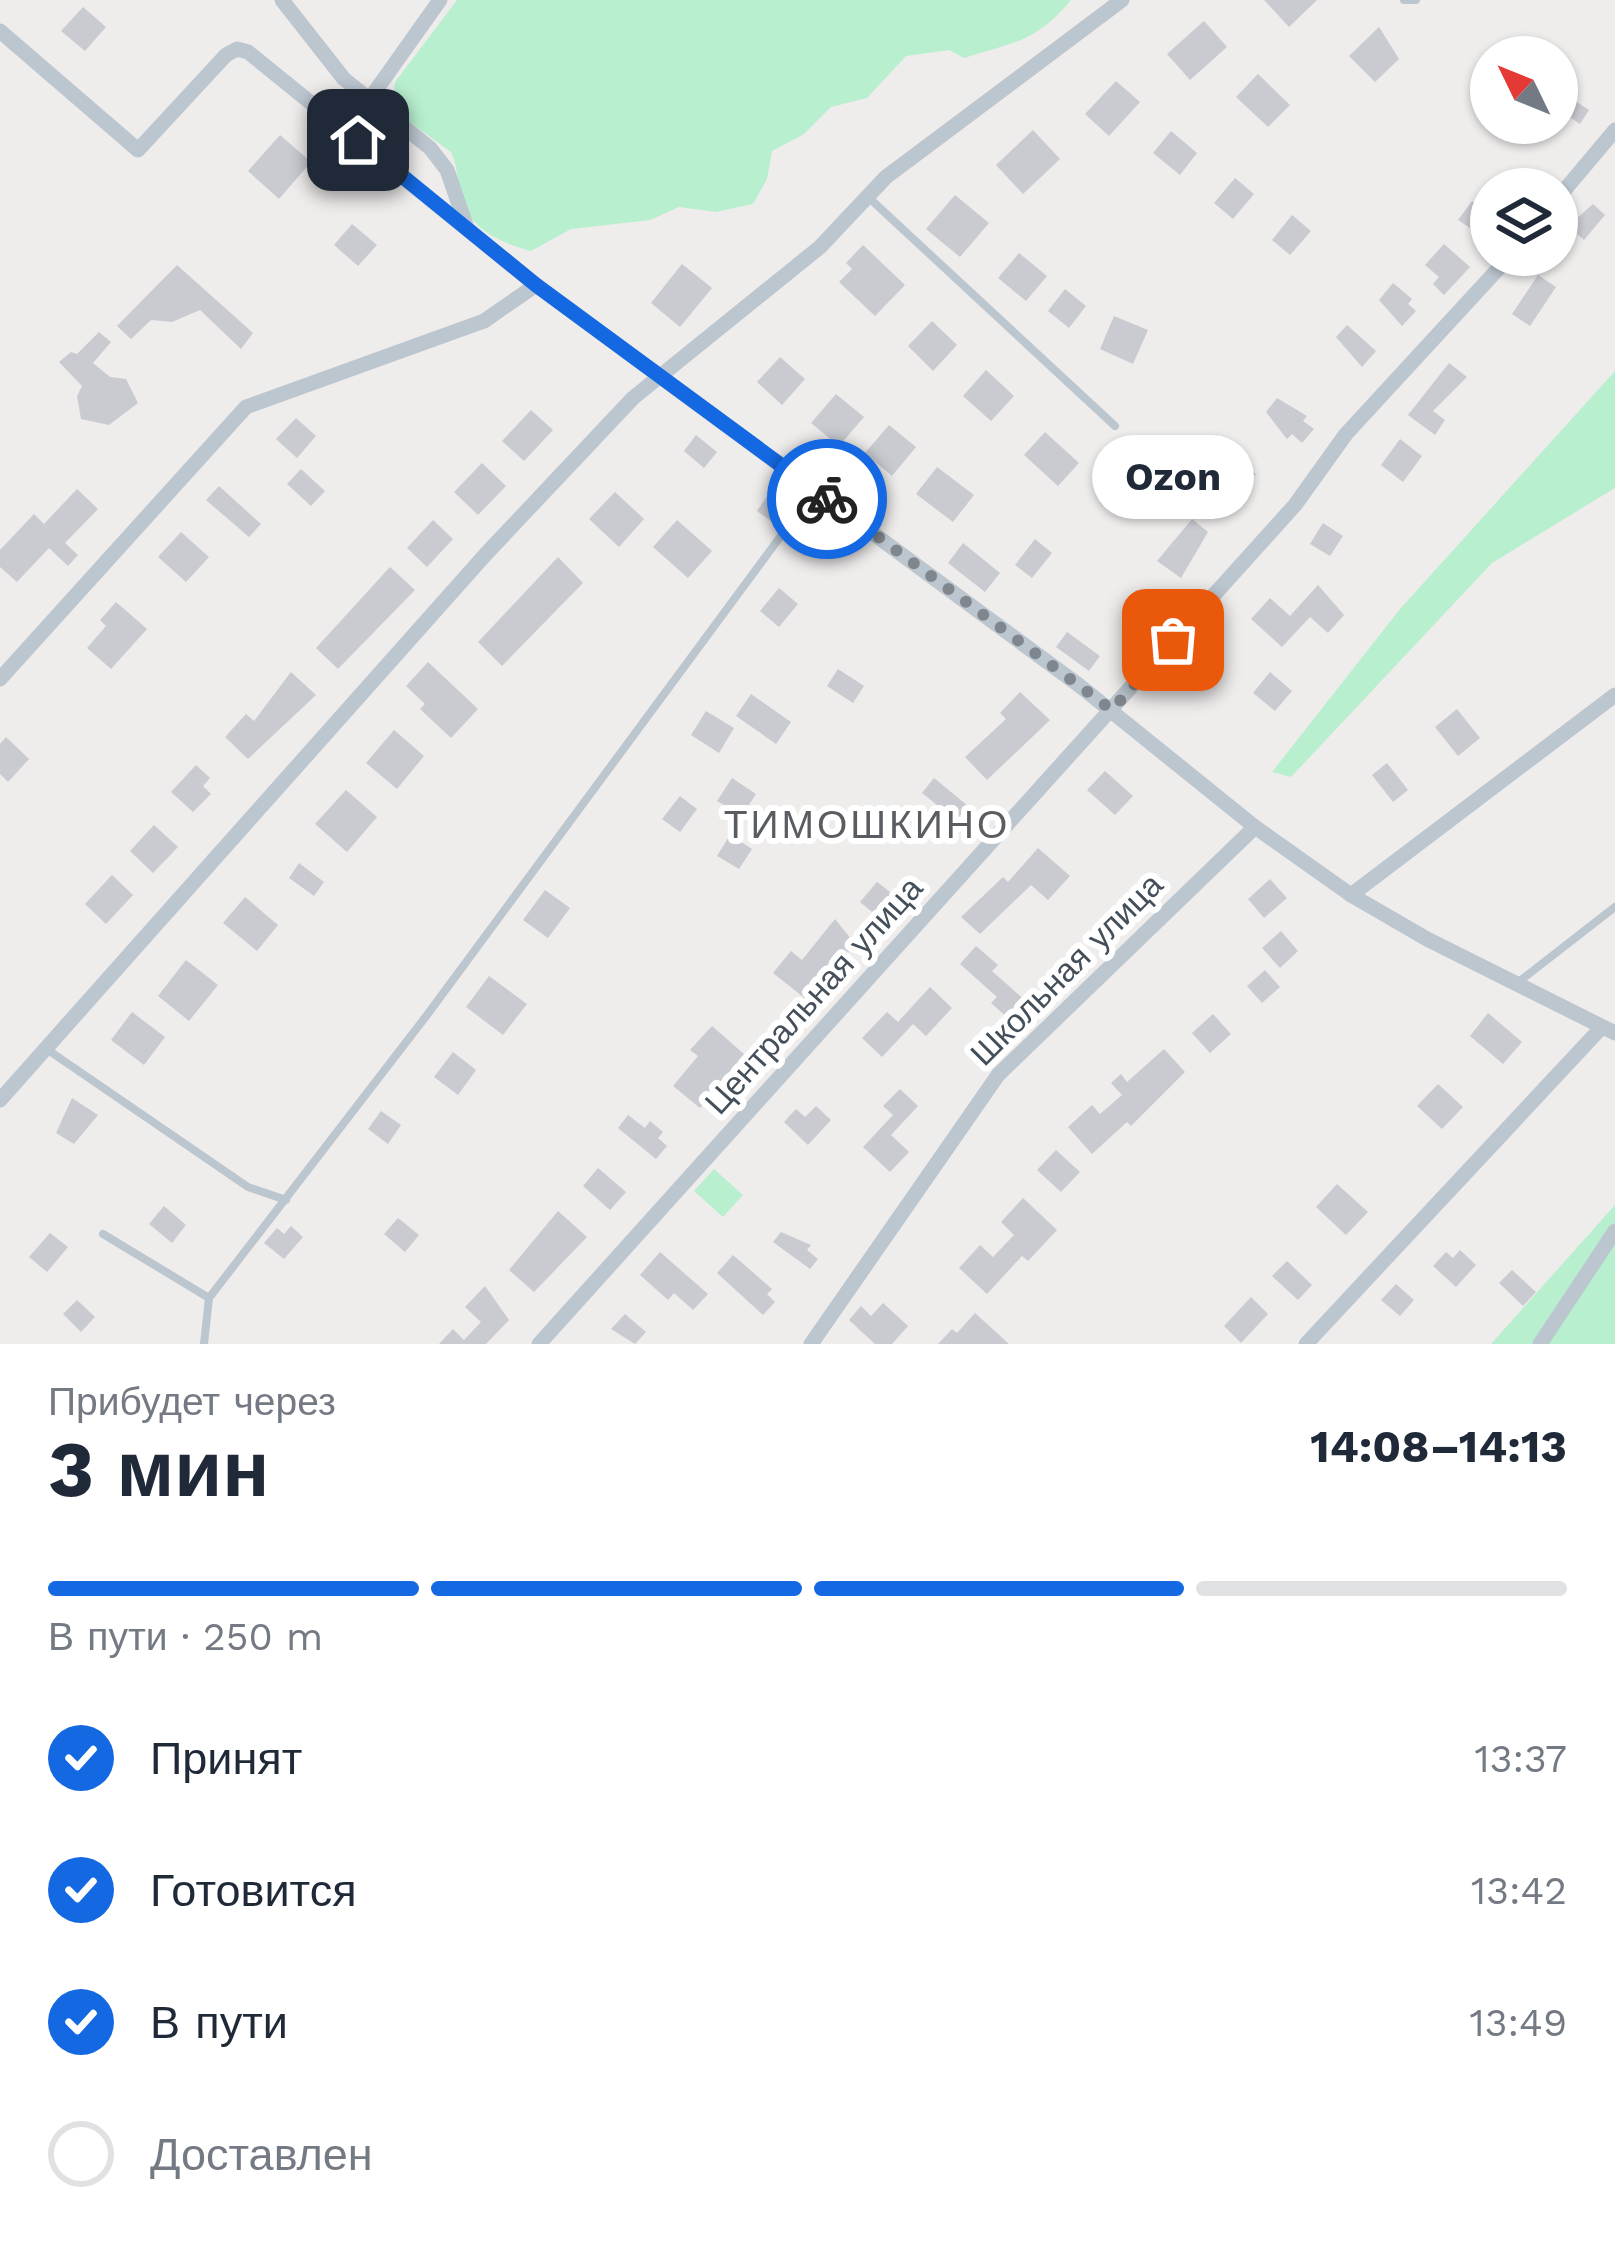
<!DOCTYPE html>
<html lang="ru">
<head>
<meta charset="utf-8">
<style>
	body { margin:0; font-family:"Work Sans",sans-serif; background:#f6f6f7; color:#1f2937; height:100vh; display:flex; flex-direction:column; font-size:45px; white-space:nowrap }
	* { box-sizing:border-box; margin:0 }
	p { font-size:39px; color:#747a83 }
	.icon { flex:none; width:66px; height:66px; fill:none; stroke:currentColor; stroke-width:2; stroke-linecap:round; stroke-linejoin:round }
	.map { position:relative; height:1344px; overflow:hidden }
	.panel { display:flex; flex-direction:column; background:#fff; flex:1 }
	.panel>* { flex:none }
	.needle { width:78px; rotate:313deg }
	.controls { position:absolute; left:1470px; top:36px; display:grid; gap:24px }
	.controls a { display:grid; place-items:center; width:108px; height:108px; border-radius:50%; background:#fff; box-shadow:0 3px 9px #0004; font-size:60px }
	.pin { position:absolute; display:grid; place-items:center; width:102px; height:102px; color:#fff; margin:-51px; border-radius:24px; box-shadow:0 6px 18px #0006 }
	.courier { position:absolute; display:grid; place-items:center; width:120px; height:120px; margin:-60px; border:9px solid #1468e1; border-radius:50%; background:#fff; color:#222; box-shadow:0 3px 15px #0007 }
	.bubble { position:absolute; height:84px; border-radius:42px; background:#fff; box-shadow:0 3px 9px #0004; font-size:39px; font-weight:700; line-height:84px; text-align:center }
	.summary em { font-style:normal; font-weight:700 }
	.summary div { display:flex; flex-direction:column-reverse }
	.summary { display:flex; align-items:center; justify-content:space-between; height:204px; padding:0 48px }
	h1 { font-size:78px; font-weight:700; line-height:90px }
	.bar { display:grid; grid-template-columns:repeat(4,1fr); gap:18px 12px; align-content:center; height:144px; padding:0 48px }
	.bar i { height:15px; border-radius:9px; background:#e0e1e3 }
	.bar .active { background:#1468e1 }
	.bar p { grid-column:span 4 }
	ol { padding:0 48px; list-style:none }
	li { display:flex; align-items:center; gap:36px; height:132px }
	li p { margin-inline-start:auto }
	li .icon { padding:12px; border-radius:50%; background:#1468e1; color:#fff; stroke-width:4 }
	li:last-child { color:#747a83 }
	li i { width:66px; height:66px; border:6px solid #e0e1e3; border-radius:50% }
	.map>svg:first-child { display:block }
	.green { fill:#b8efcf }
	.building { fill:#c9cbd1 }
	.lines { fill:none; stroke-linecap:round; stroke-linejoin:round }
	.lane { stroke:#bcc6cf; stroke-width:8 }
	.street { stroke:#bcc6cf; stroke-width:15 }
	.done { stroke:#80868d; stroke-width:12; stroke-dasharray:0 21.6 }
	.route { stroke:#1468e1; stroke-width:15 }
	.labels { text-anchor:middle; stroke-width:12; stroke-linejoin:round; paint-order:stroke }
	.street-label { font-size:33px; fill:#444f5a; stroke:#fff }
	.quarter-label { font-size:39px; letter-spacing:3px; fill:#595c61; stroke:#fff }
</style>
</head>
<body>
<div class="map">
<svg width="1615" height="1344" viewBox="0 0 1615 1344">
	<rect width="100%" height="100%" fill="#efecec"/>
	<g class="green">
		<path d="M457,0h614c-35,42 -56,42 -107,58l-15,-8 -43,6 -39,42 -36,9 -27,27 -32,17 -5,28 -14,25 -37,8 -37,-5 -29,13 -79,9 -40,22c-33,-9 -66,-24 -72,-61 -2,-13 -2,-26 -8,-38l-58,-42 2,-28z"/>
		<path d="M1615,371v117l-123,75 -201,214 -19,-5 128,-163z"/>
		<path d="M714,1169l29,26 -20,22 -29,-26z"/>
		<path d="M1615,1205v139h-124z"/>
	</g>
	<g class="building">
		<path d="M1264,0h53l-28,27z"/>
		<path d="M83,7l23,20 -21,24 -24,-20z"/>
		<path d="M1204,21l23,26 -37,33 -23,-26z"/>
		<path d="M1379,27l20,32 -24,23 -26,-26z"/>
		<path d="M1258,74l32,31 -22,22 -32,-30z"/>
		<path d="M1557,78l20,14 -5,7 17,11 -9,14 -23,-16z"/>
		<path d="M1116,81l24,21 -31,34 -24,-22z"/>
		<path d="M1033,130l27,29 -37,35 -27,-29z"/>
		<path d="M1171,131l26,22 -17,22 -27,-22z"/>
		<path d="M280,135l31,27 -32,37 -31,-28z"/>
		<path d="M1235,178l19,16 -21,25 -19,-16z"/>
		<path d="M955,195l34,28 -29,34 -34,-28z"/>
		<path d="M1472,201l19,13 -6,24 -27,-18z"/>
		<path d="M1593,204l12,11 -21,25 -16,-14z"/>
		<path d="M1292,215l19,16 -21,24 -18,-15z"/>
		<path d="M352,224l25,21 -19,21 -24,-21z"/>
		<path d="M1444,244l26,23 -26,28 -11,-11 6,-7 -14,-12z"/>
		<path d="M863,245l42,40 -30,31 -36,-34 13,-13 -6,-6z"/>
		<path d="M1019,253l28,23 -21,25 -28,-23z"/>
		<path d="M682,264l30,24 -32,39 -29,-24z"/>
		<path d="M177,265l76,68 -12,16 -41,-39 -28,12 -21,-2 -20,19 -14,-13z"/>
		<path d="M1538,275l18,12 -26,39 -18,-12z"/>
		<path d="M1393,283l19,16 -4,5 8,7 -14,15 -23,-26z"/>
		<path d="M1065,289l21,17 -17,22 -21,-17z"/>
		<path d="M1114,316l34,14 -15,34 -33,-15z"/>
		<path d="M932,321l25,24 -24,26 -25,-25z"/>
		<path d="M1347,325l29,26 -14,16 -26,-30z"/>
		<path d="M99,332l12,10 -18,21 17,14 16,2 12,24 -29,22 -28,-6 -4,-23 5,-10 -23,-24 12,-10 6,2z"/>
		<path d="M780,357l25,22 -23,26 -25,-23z"/>
		<path d="M1449,363l18,14 -34,34 12,9 -10,15 -27,-20z"/>
		<path d="M986,370l28,26 -23,25 -28,-25z"/>
		<path d="M836,394l28,23 -25,29 -28,-23z"/>
		<path d="M1277,398l30,18 -4,5 11,8 -12,14 -10,-9 -5,5 -21,-27z"/>
		<path d="M531,410l22,20 -29,31 -22,-20z"/>
		<path d="M296,418l20,18 -19,22 -21,-19z"/>
		<path d="M889,425l27,22 -24,29 -27,-23z"/>
		<path d="M1045,432l34,31 -21,23 -34,-31z"/>
		<path d="M696,435l21,17 -13,16 -20,-17z"/>
		<path d="M1400,439l22,17 -19,26 -22,-17z"/>
		<path d="M1231,456l25,18 -32,36 -14,-10 6,-7 -6,-4z"/>
		<path d="M482,463l24,23 -28,29 -24,-23z"/>
		<path d="M937,467l37,28 -21,27 -37,-28z"/>
		<path d="M301,469l24,22 -14,15 -24,-22z"/>
		<path d="M219,486l42,38 -12,13 -43,-37z"/>
		<path d="M77,489l21,20 -33,34 13,12 -10,11 -19,-18 -32,34 -17,-15v-17l34,-36 10,10z"/>
		<path d="M615,492l29,27 -25,28 -30,-28z"/>
		<path d="M770,492l19,12 -14,20 -18,-13z"/>
		<path d="M1192,519l16,13 -27,46 -24,-17z"/>
		<path d="M433,520l20,19 -26,28 -20,-19z"/>
		<path d="M677,520l35,31 -24,27 -35,-31z"/>
		<path d="M1323,523l20,13 -13,20 -20,-12z"/>
		<path d="M181,532l28,25 -23,25 -28,-25z"/>
		<path d="M1035,539l17,14 -20,25 -17,-13z"/>
		<path d="M963,543l37,30 -15,19 -37,-29z"/>
		<path d="M558,557l25,26 -81,83 -24,-24z"/>
		<path d="M390,567l25,23 -77,79 -22,-21z"/>
		<path d="M1318,585l26,30 -16,18 -18,-16 -28,30 -31,-28 19,-21 20,18z"/>
		<path d="M779,588l19,16 -19,23 -19,-16z"/>
		<path d="M1136,590l24,10 -13,17 -20,-15z"/>
		<path d="M116,602l31,27 -36,40 -24,-21 19,-22 -6,-6z"/>
		<path d="M1067,632l33,24 -11,15 -33,-24z"/>
		<path d="M428,662l50,47 -27,29 -31,-29 5,-5 -19,-18z"/>
		<path d="M838,669l26,17 -11,17 -26,-17z"/>
		<path d="M291,672l25,23 -68,64 -23,-22 21,-23 8,7z"/>
		<path d="M1270,672l22,19 -17,20 -22,-18z"/>
		<path d="M1020,692l30,28 -63,60 -22,-23 41,-38 -6,-6z"/>
		<path d="M751,694l40,28 -15,22 -40,-28z"/>
		<path d="M1457,709l23,29 -22,18 -23,-29z"/>
		<path d="M706,711l28,17 -15,25 -28,-18z"/>
		<path d="M394,730l30,26 -27,33 -31,-26z"/>
		<path d="M6,737l23,22 -21,23 -8,-8v-30z"/>
		<path d="M1387,763l21,27 -15,12 -21,-27z"/>
		<path d="M196,765l14,13 -7,8 8,8 -18,18 -22,-20z"/>
		<path d="M1105,771l28,25 -18,19 -28,-25z"/>
		<path d="M732,778l24,16 -14,22 -25,-15z"/>
		<path d="M934,778l34,28 -24,29 -21,-16 13,-15 -14,-11z"/>
		<path d="M346,790l31,27 -30,35 -32,-28z"/>
		<path d="M680,796l17,13 -17,23 -18,-13z"/>
		<path d="M154,825l24,22 -25,26 -23,-22z"/>
		<path d="M730,835l22,14 -13,20 -22,-13z"/>
		<path d="M1038,848l32,28 -22,24 -17,-15 -51,49 -19,-17 42,-40 5,5z"/>
		<path d="M299,863l25,19 -10,14 -25,-18z"/>
		<path d="M112,875l21,20 -27,29 -21,-20z"/>
		<path d="M1270,879l17,19 -23,20 -16,-19z"/>
		<path d="M877,882l17,13 -17,21 -17,-14z"/>
		<path d="M545,890l25,18 -22,30 -25,-18z"/>
		<path d="M245,897l33,28 -21,26 -34,-28z"/>
		<path d="M835,919l20,25 -48,56 -34,-27 18,-22 11,9z"/>
		<path d="M1281,931l17,20 -18,17 -18,-20z"/>
		<path d="M976,946l22,19 -6,6 34,30 -16,19 -19,-17 6,-6 -37,-33z"/>
		<path d="M186,960l32,25 -29,36 -31,-25z"/>
		<path d="M1265,970l15,17 -18,16 -15,-17z"/>
		<path d="M489,976l38,28 -24,31 -37,-28z"/>
		<path d="M930,987l22,21 -26,28 -13,-12 -31,33 -20,-19 25,-26 11,10z"/>
		<path d="M132,1012l33,25 -21,28 -33,-25z"/>
		<path d="M1488,1013l34,29 -19,22 -33,-28z"/>
		<path d="M1213,1014l18,20 -21,19 -18,-20z"/>
		<path d="M712,1026l32,28 -44,54 -27,-22 25,-30 -8,-6z"/>
		<path d="M1164,1049l21,23 -54,54 -4,-4 -35,32 -24,-27 24,-22 8,9 22,-19 -11,-12 10,-9 6,8z"/>
		<path d="M453,1052l23,18 -18,25 -24,-18z"/>
		<path d="M1438,1084l25,23 -21,22 -25,-23z"/>
		<path d="M900,1089l18,17 -27,29 18,17 -19,20 -27,-25 30,-32 -10,-9z"/>
		<path d="M72,1098l26,17 -24,29 -18,-11z"/>
		<path d="M816,1106l15,14 -23,25 -24,-23 12,-13 9,8z"/>
		<path d="M381,1111l20,14 -13,19 -20,-15z"/>
		<path d="M628,1115l17,13 5,-7 13,11 -5,6 9,8 -11,13 -38,-31z"/>
		<path d="M1056,1150l24,22 -19,20 -24,-22z"/>
		<path d="M598,1168l28,24 -16,18 -27,-24z"/>
		<path d="M1337,1184l31,28 -22,23 -30,-28z"/>
		<path d="M1023,1198l34,32 -29,31 -6,-5 -35,38 -28,-26 21,-23 13,12 21,-22 -13,-13z"/>
		<path d="M164,1206l22,19 -14,18 -23,-19z"/>
		<path d="M558,1211l29,26 -53,55 -25,-22z"/>
		<path d="M398,1218l21,17 -14,17 -21,-18z"/>
		<path d="M291,1226l12,11 -19,22 -20,-16 13,-15 7,6z"/>
		<path d="M781,1232l30,13 -4,5 11,9 -8,10 -37,-27z"/>
		<path d="M50,1233l18,14 -21,25 -18,-15z"/>
		<path d="M1460,1250l16,15 -20,22 -23,-21 13,-14 7,6z"/>
		<path d="M660,1252l48,42 -15,16 -19,-17 -6,7 -28,-25z"/>
		<path d="M733,1255l39,34 -5,5 8,8 -12,13 -46,-42z"/>
		<path d="M1287,1261l25,24 -14,15 -26,-24z"/>
		<path d="M1512,1270l24,22 -13,14 -24,-23z"/>
		<path d="M1396,1284l18,16 -14,16 -19,-16z"/>
		<path d="M485,1286l24,34 -23,24h-47l14,-15 11,11 17,-18 -16,-15z"/>
		<path d="M1251,1297l17,17 -27,29 -17,-17z"/>
		<path d="M77,1300l18,17 -14,15 -18,-18z"/>
		<path d="M883,1303l25,23 -16,18h-17l-26,-24 12,-14 10,10z"/>
		<path d="M975,1313l34,31h-71l14,-15 5,4z"/>
		<path d="M625,1314l21,18 -11,12 -24,-15z"/>
	</g>
	<g class="lines">
		<g class="lane">
			<path d="M1404,0h12"/>
			<path d="M867,196l248,230"/>
			<path d="M1516,984l99,-77"/>
			<path d="M45,1048l203,139 38,13"/>
			<path d="M103,1234l106,64"/>
			<path d="M204,1344l5,-46 218,-283 387,-524"/>
		</g>
		<g class="street">
			<path d="M282,0l62,79 86,69 17,22 19,55"/>
			<path d="M0,31l138,119 88,-95 11,-6 11,3 288,233 544,401 175,141 96,68 76,44 188,94"/>
			<path d="M369,100l71,-100"/>
			<path d="M1557,199l58,-69"/>
			<path d="M0,679l246,-272 238,-86 52,-36"/>
			<path d="M1351,895l264,-200"/>
			<path d="M0,1100l485,-545 148,-157 187,-151 66,-70 236,-177"/>
			<path d="M539,1344l756,-839 51,-71 165,-179"/>
			<path d="M811,1344l187,-269 257,-248"/>
			<path d="M1306,1344l296,-317"/>
			<path d="M1540,1344l75,-113"/>
		</g>
	</g>
	<g class="lines">
		<path class="done" d="M827,499l285,211 61,-70"/>
		<path class="route" d="M358,140l178,145 291,214"/>
	</g>
	<g class="labels">
		<g class="street-label">
			<text transform="translate(1066 969) rotate(-45)" y="12">Школьная улица</text>
			<text transform="translate(813 995) rotate(-48)" y="12">Центральная улица</text>
		</g>
		<g class="quarter-label">
			<text x="867" y="838">ТИМОШКИНО</text>
		</g>
	</g>
</svg>
<div class="controls">
<a><svg class="needle" viewBox="-14 -14 28 28"><path d="M0-13l5 13h-10z" fill="#e53935"/><path d="M0 13l5-13h-10z" fill="#747a83"/></svg></a>
<a><svg class="icon" aria-label="layers" viewBox="0 0 24 24"><path d="M12 4l9 5-9 5-9-5zM3 14l9 5 9-5"/></svg></a>
</div>
<div class="pin" style="left:1173px;top:640px;background:#ea580c"><svg class="icon" aria-label="bag" viewBox="0 0 24 24"><path d="M5 8h14l-1 12H6zM9 8a3 3 0 0 1 6 0"/></svg></div>
<div class="pin" style="left:358px;top:140px;background:#1f2937"><svg class="icon" aria-label="home" viewBox="0 0 24 24"><path d="M3 11l9-7 9 7M6 9v11h12V9"/></svg></div>
<div class="courier" style="left:827px;top:499px"><svg class="icon" aria-label="bike" viewBox="0 0 24 24"><circle cx="6" cy="16" r="4"/><circle cx="18" cy="16" r="4"/><path d="M6 16l4-8h5l3 8M10 8l3 8H6M13 5h3"/></svg></div>
<div class="bubble" style="left:1092px;top:435px;width:162px">Ozon</div>
</div>
<section class="panel">
<div class="summary"><div><h1>3 мин</h1><p>Прибудет через</p></div><em>14:08–14:13</em></div>
<div class="bar"><i class="active"></i><i class="active"></i><i class="active"></i><i></i><p>В пути · 250 m</p></div>
<ol>
<li><svg class="icon" aria-label="check" viewBox="0 0 24 24"><path d="M5 12l5 5 9-10"/></svg>Принят<p>13:37</p></li>
<li><svg class="icon" aria-label="check" viewBox="0 0 24 24"><path d="M5 12l5 5 9-10"/></svg>Готовится<p>13:42</p></li>
<li><svg class="icon" aria-label="check" viewBox="0 0 24 24"><path d="M5 12l5 5 9-10"/></svg>В пути<p>13:49</p></li>
<li><i></i>Доставлен</li>
</ol>
</section>
</body>
</html>
